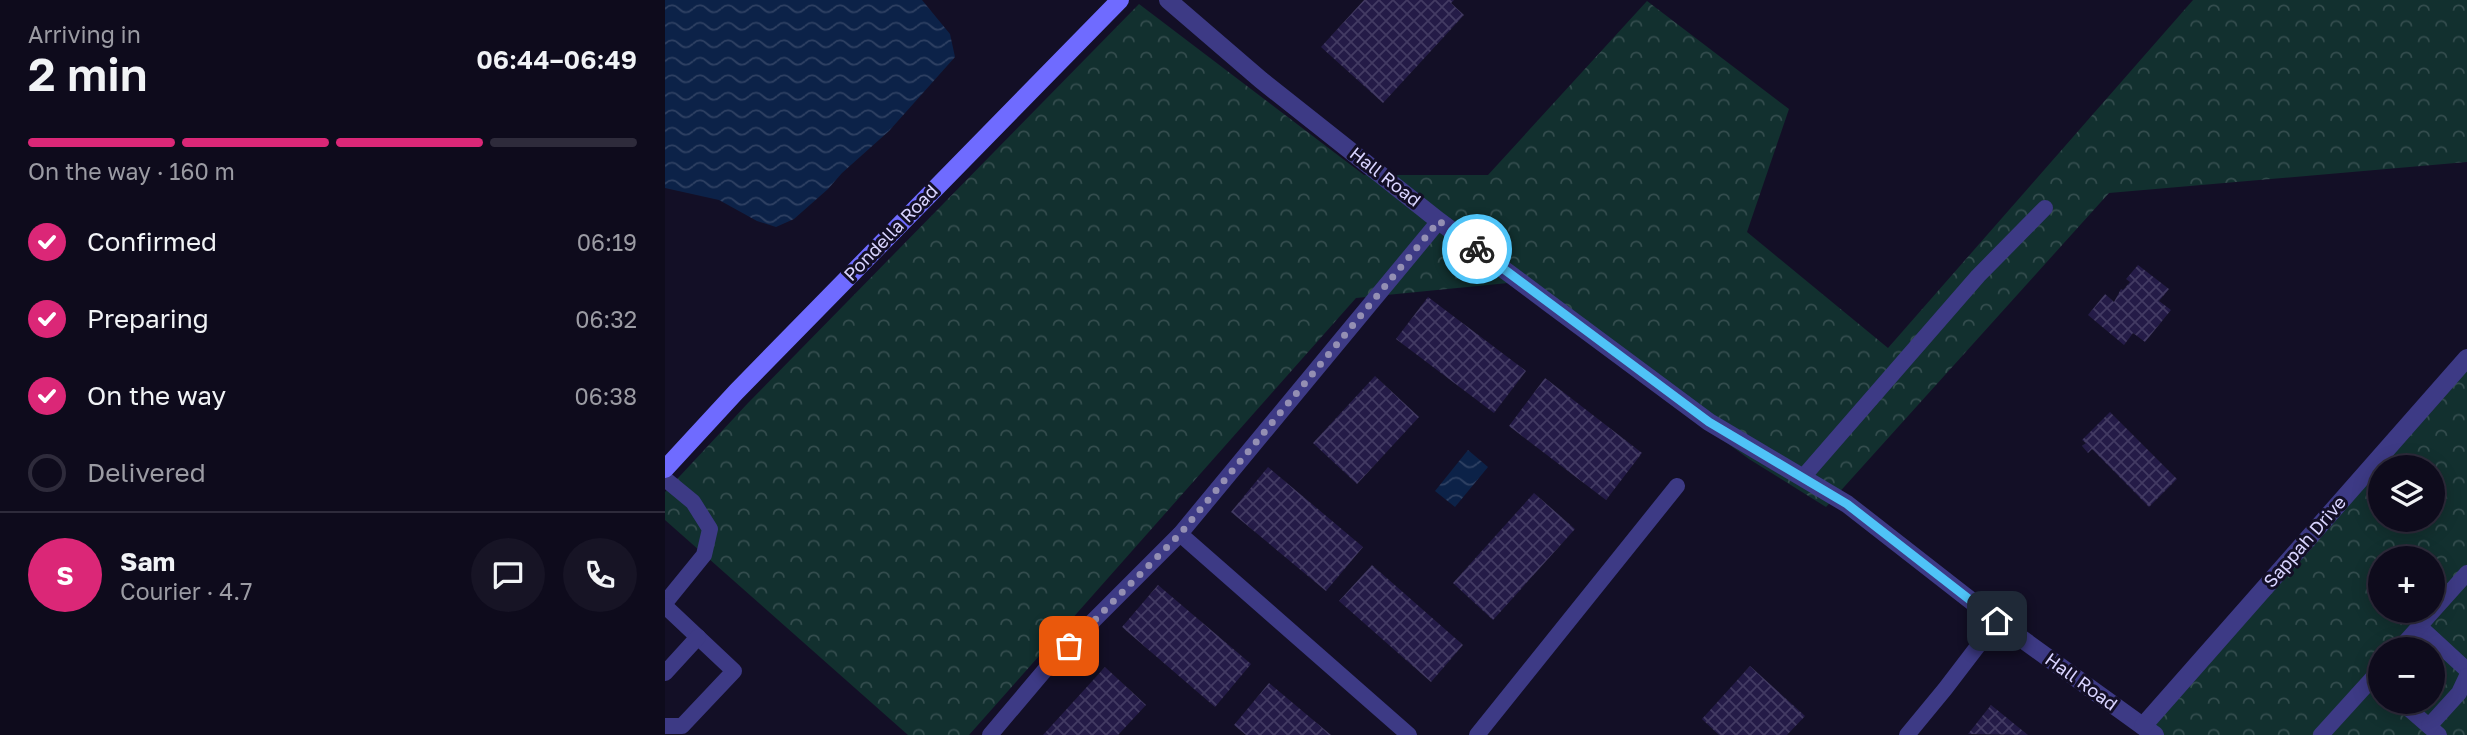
<!DOCTYPE html>
<html lang="en">
<head>
<meta charset="utf-8">
<style>
	body { margin:0; font-family:"Golos Text",sans-serif; background:#171425; color:#f1f3f6; height:100vh; display:flex; flex-direction:column; font-size:26px; white-space:nowrap }
	* { box-sizing:border-box; margin:0 }
	p { font-size:23px; color:#9b9ba3 }
	.icon { flex:none; width:38px; height:38px; fill:none; stroke:currentColor; stroke-width:2; stroke-linecap:round; stroke-linejoin:round }
	.map { position:relative; flex:1; overflow:hidden }
	.sheet { display:flex; flex-direction:column; background:#0e0b1c; width:665px }
	.sheet>* { flex:none }
	.fabs { position:absolute; left:1703px; top:455px; display:grid; gap:14px }
	.fabs a { display:grid; place-items:center; width:77px; height:77px; border-radius:50%; background:#0e0b1c; box-shadow:0 4px 18px #0003,0 0 0 2px #2e2b3b; font-size:35px }
	.pin { position:absolute; display:grid; place-items:center; width:60px; height:60px; color:#fff; margin:-30px; border-radius:14px; box-shadow:0 4px 10px #0006 }
	.courier { position:absolute; display:grid; place-items:center; width:70px; height:70px; margin:-35px; border:5px solid #4fc3f7; border-radius:50%; background:#fff; color:#222; box-shadow:0 2px 9px #0007 }
	.headline em { font-style:normal; font-weight:600 }
	.headline div { display:flex; flex-direction:column-reverse }
	.headline { display:flex; align-items:center; justify-content:space-between; height:119px; padding:0 28px }
	h1 { font-size:46px; font-weight:600; line-height:52px }
	.bar { display:grid; grid-template-columns:repeat(4,1fr); gap:10px 7px; align-content:center; height:84px; padding:0 28px }
	.bar i { height:9px; border-radius:5px; background:#2e2b3b }
	.bar .on { background:#db2777 }
	.bar p { grid-column:span 4 }
	.line { display:flex; align-items:center; gap:18px; padding:0 28px; border-top:2px solid #2e2b3b }
	.line div { flex:1 }
	.round { display:grid; place-items:center; flex:none; width:74px; height:74px; border-radius:37px; background:#171425 }
	ol { padding:0 28px; list-style:none }
	li { display:flex; align-items:center; gap:21px; height:77px }
	li p { margin-inline-start:auto }
	li .icon { padding:7px; border-radius:50%; background:#db2777; color:#fff; stroke-width:4 }
	li:last-child { color:#9b9ba3 }
	li i { width:38px; height:38px; border:4px solid #2e2b3b; border-radius:50% }
	main { display:flex; flex:1; min-height:0 }
	.map>svg:first-child { display:block }
	.forest { fill:url(#forest-crowns); fill-rule:evenodd }
	.water { fill:url(#water-waves) }
	.building { fill:url(#building-cross-hatch) }
	.lines { fill:none; stroke-linecap:round; stroke-linejoin:round }
	.lane { stroke:#3d3a85; stroke-width:16 }
	.street { stroke:#3d3a85; stroke-width:18 }
	.secondary { stroke:#6f6bff; stroke-width:18 }
	.done { stroke:#948fb3; stroke-width:7; stroke-dasharray:0 12.6 }
	.route { stroke:#4fc3f7; stroke-width:9 }
	.labels { text-anchor:middle; stroke-width:6; stroke-linejoin:round; paint-order:stroke }
	.street-label { font-size:18px; fill:#d9d4ff; stroke:#130f26 }
</style>
</head>
<body>
<main>
<section class="sheet">
<div class="headline"><div><h1>2 min</h1><p>Arriving in</p></div><em>06:44–06:49</em></div>
<div class="bar"><i class="on"></i><i class="on"></i><i class="on"></i><i></i><p>On the way · 160 m</p></div>
<ol>
<li><svg class="icon" aria-label="check" viewBox="0 0 24 24"><path d="M5 12l5 5 9-10"/></svg>Confirmed<p>06:19</p></li>
<li><svg class="icon" aria-label="check" viewBox="0 0 24 24"><path d="M5 12l5 5 9-10"/></svg>Preparing<p>06:32</p></li>
<li><svg class="icon" aria-label="check" viewBox="0 0 24 24"><path d="M5 12l5 5 9-10"/></svg>On the way<p>06:38</p></li>
<li><i></i>Delivered</li>
</ol>
<div class="line" style="height:126px"><b class="round" style="background:#db2777;color:#fff">S</b><div><b>Sam</b><p>Courier · 4.7</p></div><a class="round"><svg class="icon" aria-label="chat" viewBox="0 0 24 24"><path d="M4 5h16v11H9l-5 4z"/></svg></a><a class="round"><svg class="icon" aria-label="phone" viewBox="0 0 24 24"><path d="M5 4h4l2 5-3 2q2 4 5 5l2-3 5 2v4C11 20 4 13 5 4z"/></svg></a></div>
</section>
<div class="map">
<svg width="1802" height="735" viewBox="0 0 1802 735">
	<defs>
		<pattern id="forest-crowns" width="20" height="18" patternUnits="userSpaceOnUse" patternTransform="scale(1.75)"><rect width="20" height="18" fill="#12302f"/><path d="M2 6a3 3 0 1 1 6 0M12 15a3 3 0 1 1 6 0" fill="none" stroke="#344d4e"/></pattern>
		<pattern id="water-waves" width="16" height="10" patternUnits="userSpaceOnUse" patternTransform="scale(1.75)"><rect width="16" height="10" fill="#0c2248"/><path d="M0 5q4-4 8 0t8 0" fill="none" stroke="#2f4163"/></pattern>
		<pattern id="building-cross-hatch" width="8" height="8" patternUnits="userSpaceOnUse" patternTransform="scale(1.75)"><rect width="8" height="8" fill="#241b47"/><path d="M0 0l8 8M0 8l8-8" fill="none" stroke="#433b63"/></pattern>
	</defs>
	<rect width="100%" height="100%" fill="#130f26"/>
	<g class="forest">
		<path d="M1528,0h274v162l-358,31 -283,314 -77,-48 -241,-176 -152,15 -387,437h-61l-243,-215v-28l83,-89 391,-399 225,171h124l159,-174 142,108 -42,123 141,116z"/>
		<path d="M1802,368v367h-324zM1715,467h53v53h-53zM1715,558h53v53h-53zM1715,649h53v53h-53z"/>
	</g>
	<g class="water">
		<path d="M0,0h257l28,34 5,23 -66,74 -47,42 -14,16 -34,30 -18,8 -19,-6 -38,-21 -54,-12z"/>
		<path d="M803,450l20,17 -33,40 -20,-16z"/>
	</g>
	<g class="building">
		<path d="M699,0h90l-3,3 13,12 -81,88 -62,-56z"/>
		<path d="M1473,265l31,24 -10,12 12,9 -26,32 -12,-9 -9,12 -36,-30 17,-21 9,8 7,-13 2,1 7,-8 -4,-3z"/>
		<path d="M763,297l98,74 -32,42 -98,-74z"/>
		<path d="M710,376l44,41 -62,67 -44,-41z"/>
		<path d="M880,378l97,75 -36,47 -97,-74z"/>
		<path d="M1445,412l67,67 -28,28 -57,-58 -4,4 -6,-7 4,-3 -4,-3z"/>
		<path d="M603,467l95,80 -37,44 -95,-79z"/>
		<path d="M869,493l41,36 -82,91 -40,-37z"/>
		<path d="M707,565l91,80 -32,37 -92,-81z"/>
		<path d="M493,585l93,79 -36,43 -93,-80z"/>
		<path d="M1085,666l55,50 -18,19h-68l-17,-16z"/>
		<path d="M440,667l41,38 -28,30h-75z"/>
		<path d="M604,683l62,52h-85l-12,-10z"/>
		<path d="M1326,705l37,30 -60,-1z"/>
	</g>
	<g class="lines">
		<g class="lane">
			<path d="M1138,477l175,-201 67,-68"/>
			<path d="M0,479l28,23 17,27 -6,26 -39,48"/>
			<path d="M515,534l229,201"/>
			<path d="M0,606l69,65 -52,55h-17"/>
			<path d="M1754,626l48,44"/>
			<path d="M1734,649l68,-76"/>
			<path d="M0,673l33,-36"/>
			<path d="M1736,702l38,33"/>
			<path d="M1764,726l30,-33 8,-17"/>
			<path d="M325,735l60,-71 130,-130 259,-313"/>
			<path d="M812,735l200,-249"/>
			<path d="M1242,735l38,-46 52,-68"/>
			<path d="M1656,735l59,-65"/>
		</g>
		<g class="street">
			<path d="M503,0l93,80 178,141 111,83 159,118 138,82 150,117 158,114"/>
			<path d="M1478,726l324,-368"/>
		</g>
		<path class="secondary" d="M0,469l71,-77 384,-392"/>
	</g>
	<g class="lines">
		<path class="done" d="M404,646l111,-112 259,-313 38,28"/>
		<path class="route" d="M812,249l232,173 138,82 150,117"/>
	</g>
	<g class="labels">
		<g class="street-label">
			<text transform="translate(720 177) rotate(38)" y="6">Hall Road</text>
			<text transform="translate(226 233) rotate(-46)" y="6">Pondella Road</text>
			<text transform="translate(1640 542) rotate(-49)" y="6">Sappah Drive</text>
			<text transform="translate(1416 682) rotate(36)" y="6">Hall Road</text>
		</g>
	</g>
</svg>
<div class="fabs">
<a><svg class="icon" aria-label="layers" viewBox="0 0 24 24"><path d="M12 4l9 5-9 5-9-5zM3 14l9 5 9-5"/></svg></a>
<a>+</a>
<a>−</a>
</div>
<div class="pin" style="left:404px;top:646px;background:#ea580c"><svg class="icon" aria-label="bag" viewBox="0 0 24 24"><path d="M5 8h14l-1 12H6zM9 8a3 3 0 0 1 6 0"/></svg></div>
<div class="pin" style="left:1332px;top:621px;background:#1f2937"><svg class="icon" aria-label="home" viewBox="0 0 24 24"><path d="M3 11l9-7 9 7M6 9v11h12V9"/></svg></div>
<div class="courier" style="left:812px;top:249px"><svg class="icon" aria-label="bike" viewBox="0 0 24 24"><circle cx="6" cy="16" r="4"/><circle cx="18" cy="16" r="4"/><path d="M6 16l4-8h5l3 8M10 8l3 8H6M13 5h3"/></svg></div>
</div>
</main>
</body>
</html>
